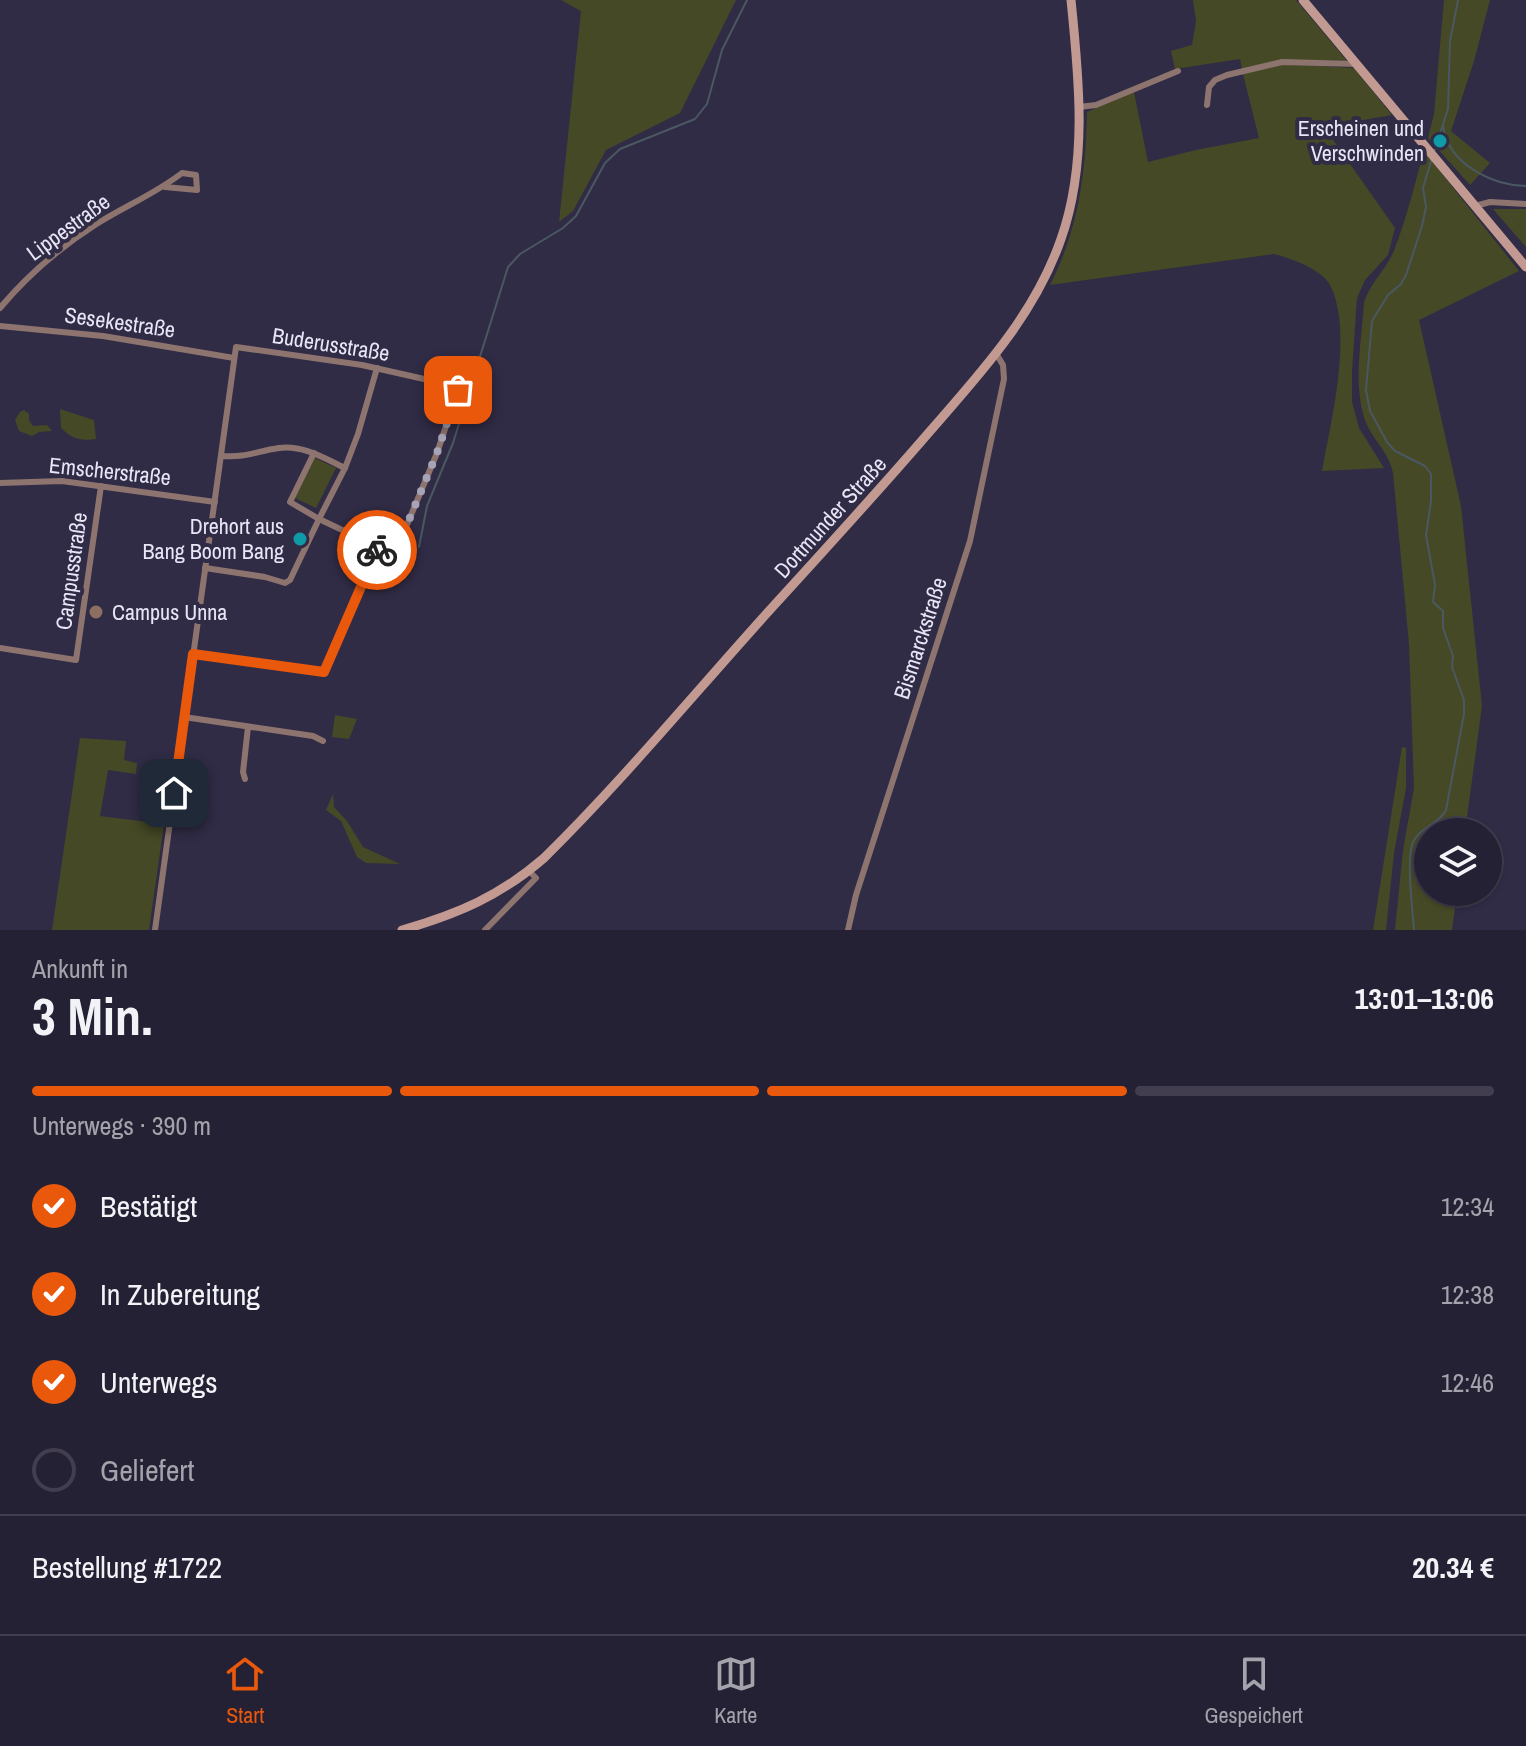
<!DOCTYPE html>
<html lang="de">
<head>
<meta charset="utf-8">
<style>
	body { margin:0; font-family:"Archivo Narrow",sans-serif; background:#2d293c; color:#f1f3f6; height:100vh; display:flex; flex-direction:column; font-size:30px; white-space:nowrap }
	* { box-sizing:border-box; margin:0 }
	p { font-size:26px; color:#a3a3ac }
	.icon { flex:none; width:44px; height:44px; fill:none; stroke:currentColor; stroke-width:2; stroke-linecap:round; stroke-linejoin:round }
	.map { position:relative; height:930px; overflow:hidden }
	.sheet { display:flex; flex-direction:column; background:#252134; flex:1 }
	.sheet>* { flex:none }
	.buttons { position:absolute; left:1414px; top:818px; display:grid; gap:16px }
	.buttons a { display:grid; place-items:center; width:88px; height:88px; border-radius:50%; background:#252134; box-shadow:0 2px 6px #0004,0 0 0 2px #423e4f; font-size:40px }
	.pin { position:absolute; display:grid; place-items:center; width:68px; height:68px; color:#fff; margin:-34px; border-radius:16px; box-shadow:0 4px 12px #0006 }
	.courier { position:absolute; display:grid; place-items:center; width:80px; height:80px; margin:-40px; border:6px solid #ea580c; border-radius:50%; background:#fff; color:#222; box-shadow:0 2px 10px #0007 }
	.summary em { font-style:normal; font-weight:700 }
	.summary div { display:flex; flex-direction:column-reverse }
	.summary { display:flex; align-items:center; justify-content:space-between; height:136px; padding:0 32px }
	h1 { font-size:52px; font-weight:700; line-height:60px }
	.bar { display:grid; grid-template-columns:repeat(4,1fr); gap:12px 8px; align-content:center; height:96px; padding:0 32px }
	.bar i { height:10px; border-radius:6px; background:#423e4f }
	.bar .selected { background:#ea580c }
	.bar p { grid-column:span 4 }
	.line { display:flex; align-items:center; gap:20px; padding:0 32px; border-top:2px solid #423e4f }
	.line div { flex:1 }
	ol { padding:0 32px; list-style:none }
	li { display:flex; align-items:center; gap:24px; height:88px }
	li p { margin-inline-start:auto }
	li .icon { padding:8px; border-radius:50%; background:#ea580c; color:#fff; stroke-width:4 }
	li:last-child { color:#a3a3ac }
	li i { width:44px; height:44px; border:4px solid #423e4f; border-radius:50% }
	.tab-bar { display:flex; justify-content:space-around; align-items:center; height:112px; border-top:2px solid #423e4f; background:#252134; font-size:22px; color:#a3a3ac }
	.tab-bar a { display:grid; justify-items:center; gap:4px }
	.tab-bar .selected { color:#ea580c }
	.map>svg:first-child { display:block }
	.green { fill:#454925 }
	.lines { fill:none; stroke-linecap:round; stroke-linejoin:round }
	.stream { stroke:#4a5862; stroke-width:2 }
	.street { stroke:#8e746f; stroke-width:6 }
	.secondary { stroke:#c39a92; stroke-width:9 }
	.done { stroke:#a7a4b8; stroke-width:8; stroke-dasharray:0 14.4 }
	.route { stroke:#ea580c; stroke-width:10 }
	.culture-dot { fill:#0f9aa8; stroke:#312c46; stroke-width:3 }
	.education-dot { fill:#8d6e63; stroke:#312c46; stroke-width:3 }
	.labels { text-anchor:middle; stroke-width:8; stroke-linejoin:round; paint-order:stroke }
	.poi-label { font-size:22px; fill:#e7e5f6; stroke:#312c46; text-anchor:end }
	.street-label { font-size:22px; fill:#e7e5f6; stroke:#312c46 }
</style>
</head>
<body>
<div class="map">
<svg width="1526" height="930" viewBox="0 0 1526 930">
	<rect width="100%" height="100%" fill="#312c46"/>
	<g class="green">
		<path d="M561,0h175l-56,113 -74,37 -33,61 -14,11 22,-211z"/>
		<path d="M1193,0h103l51,61c-37,-2 -69,-2 -105,8l-2,-10 -65,10 -4,-18 21,-6 4,-24z"/>
		<path d="M1444,0h46l-16,61 -23,70 39,32 -20,22 -42,-47 6,-24z"/>
		<path d="M1284,64l70,4 38,47 -68,12 71,101 -7,27 -23,25 -8,18 -5,73v31l7,26 25,40 -62,3c9,-50 31,-137 9,-184 -8,-18 -39,-28 -57,-33l-224,31c28,-55 36,-111 37,-173l47,-20 14,70 48,-12 63,-12 -16,-64z"/>
		<path d="M1424,151l95,120 -100,49 42,186 21,200 -17,126h-37v60h29l-5,38h-57l8,-80 11,-62 -5,-144 -16,-171c-4,-22 -23,-35 -29,-56 -11,-36 -2,-79 0,-115 7,-21 24,-34 31,-54 12,-31 20,-65 29,-97z"/>
		<path d="M1493,209h33v38z"/>
		<path d="M60,409l34,11 2,19c-17,2 -23,0 -35,-11z"/>
		<path d="M24,410l5,4v6l4,6 14,-1 5,6 -13,1 -7,4 -13,-5 -4,-11 5,-8z"/>
		<path d="M315,458l21,10 -20,40 -21,-10z"/>
		<path d="M335,715l22,4 -8,20 -17,-2z"/>
		<path d="M80,738l46,3 -2,19 13,3 -1,11 -28,-4 -8,46 64,8 -15,106h-97z"/>
		<path d="M1402,747l4,1v40l-12,65 -8,77h-13z"/>
		<path d="M333,794l1,13 13,14 16,26 37,17 -34,-1 -9,-6 -16,-36 -15,-11z"/>
	</g>
	<g class="lines">
		<g class="stream">
			<path d="M1443,126c5,38 49,59 83,60"/>
			<path d="M1434,152l14,-43 2,-68 8,-41"/>
			<path d="M419,547l8,-41 26,-63 55,-176 12,-13 43,-26 13,-12 29,-53 15,-14 75,-30 12,-15 15,-54 25,-50"/>
			<path d="M1414,930c-1,-18 -9,-76 0,-90 8,-14 25,-16 32,-30l18,-96v-14l-12,-33 1,-11 -10,-28v-17l-10,-9 2,-17 -9,-50 5,-34v-27l-6,-8 -30,-15 -8,-9 -17,-31 -4,-21 6,-69 16,-26 13,-11 5,-9 16,-49 4,-19 -3,-19 9,-30"/>
		</g>
		<g class="street">
			<path d="M1207,105l2,-18 6,-7 12,-5 55,-13 75,2"/>
			<path d="M1079,107l17,-2 82,-34"/>
			<path d="M1475,206l15,-4 36,2"/>
			<path d="M0,308c27,-32 59,-60 95,-83 28,-18 60,-31 87,-52l14,2 1,15 -32,-3"/>
			<path d="M0,326l103,10 131,22"/>
			<path d="M345,468l13,-34 19,-66"/>
			<path d="M0,483l62,-2 153,21"/>
			<path d="M205,568l60,9 20,6 5,-3 29,-61 -29,-17 24,-49"/>
			<path d="M0,648l76,12 25,-174"/>
			<path d="M193,654l131,18 54,-125"/>
			<path d="M184,717l129,19 10,5"/>
			<path d="M245,779l-2,-7 5,-45"/>
			<path d="M155,930l81,-583 126,18 93,21 3,4 -21,63 -41,98 -18,-4 -59,-28 26,-51c-21,-10 -42,-23 -66,-20 -22,3 -33,10 -57,8"/>
			<path d="M485,930l51,-52 -7,-7"/>
			<path d="M848,930l8,-35 114,-354 34,-162 -1,-14 -6,-10"/>
		</g>
		<g class="secondary">
			<path d="M1303,0l223,267"/>
			<path d="M402,930c56,-16 98,-34 142,-72 79,-78 150,-164 224,-246 53,-58 106,-116 157,-175 53,-61 109,-120 136,-198 27,-76 18,-161 10,-239"/>
		</g>
	</g>
	<g class="lines">
		<path class="done" d="M377,550l1,-3 18,4 41,-98 21,-63"/>
		<path class="route" d="M174,793l19,-139 131,18 53,-122"/>
	</g>
	<g class="culture-dot">
		<circle cx="1440" cy="141" r="8"/>
		<circle cx="300" cy="539" r="8"/>
	</g>
	<circle class="education-dot" cx="96" cy="612" r="8"/>
	<g class="labels">
		<g class="poi-label">
			<text x="1424" y="136">Erscheinen und<tspan x="1424" dy="25">Verschwinden</tspan></text>
			<text x="284" y="534">Drehort aus<tspan x="284" dy="25">Bang Boom Bang</tspan></text>
			<text x="112" y="620" text-anchor="start">Campus Unna</text>
		</g>
		<g class="street-label">
			<text transform="translate(68 227) rotate(-36)" y="8">Lippestraße</text>
			<text transform="translate(120 322) rotate(8)" y="8">Sesekestraße</text>
			<text transform="translate(331 344) rotate(9)" y="8">Buderusstraße</text>
			<text transform="translate(110 471) rotate(6)" y="8">Emscherstraße</text>
			<text transform="translate(830 517) rotate(-48)" y="8">Dortmunder Straße</text>
			<text transform="translate(71 571) rotate(-82)" y="8">Campusstraße</text>
			<text transform="translate(920 638) rotate(-72)" y="8">Bismarckstraße</text>
		</g>
	</g>
</svg>
<div class="buttons">
<a><svg class="icon" aria-label="layers" viewBox="0 0 24 24"><path d="M12 4l9 5-9 5-9-5zM3 14l9 5 9-5"/></svg></a>
</div>
<div class="pin" style="left:458px;top:390px;background:#ea580c"><svg class="icon" aria-label="bag" viewBox="0 0 24 24"><path d="M5 8h14l-1 12H6zM9 8a3 3 0 0 1 6 0"/></svg></div>
<div class="pin" style="left:174px;top:793px;background:#1f2937"><svg class="icon" aria-label="home" viewBox="0 0 24 24"><path d="M3 11l9-7 9 7M6 9v11h12V9"/></svg></div>
<div class="courier" style="left:377px;top:550px"><svg class="icon" aria-label="bike" viewBox="0 0 24 24"><circle cx="6" cy="16" r="4"/><circle cx="18" cy="16" r="4"/><path d="M6 16l4-8h5l3 8M10 8l3 8H6M13 5h3"/></svg></div>
</div>
<section class="sheet">
<div class="summary"><div><h1>3 Min.</h1><p>Ankunft in</p></div><em>13:01–13:06</em></div>
<div class="bar"><i class="selected"></i><i class="selected"></i><i class="selected"></i><i></i><p>Unterwegs · 390 m</p></div>
<ol>
<li><svg class="icon" aria-label="check" viewBox="0 0 24 24"><path d="M5 12l5 5 9-10"/></svg>Bestätigt<p>12:34</p></li>
<li><svg class="icon" aria-label="check" viewBox="0 0 24 24"><path d="M5 12l5 5 9-10"/></svg>In Zubereitung<p>12:38</p></li>
<li><svg class="icon" aria-label="check" viewBox="0 0 24 24"><path d="M5 12l5 5 9-10"/></svg>Unterwegs<p>12:46</p></li>
<li><i></i>Geliefert</li>
</ol>
<div class="line" style="height:104px"><div>Bestellung #1722</div><b>20.34 €</b></div>
</section>
<nav class="tab-bar">
<a class="selected"><svg class="icon" aria-label="home" viewBox="0 0 24 24"><path d="M3 11l9-7 9 7M6 9v11h12V9"/></svg>Start</a>
<a><svg class="icon" aria-label="map" viewBox="0 0 24 24"><path d="M3 6l6-2 6 2 6-2v14l-6 2-6-2-6 2zM9 4v14M15 6v14"/></svg>Karte</a>
<a><svg class="icon" aria-label="saved" viewBox="0 0 24 24"><path d="M7 4h10v16l-5-4-5 4z"/></svg>Gespeichert</a>
</nav>
</body>
</html>
